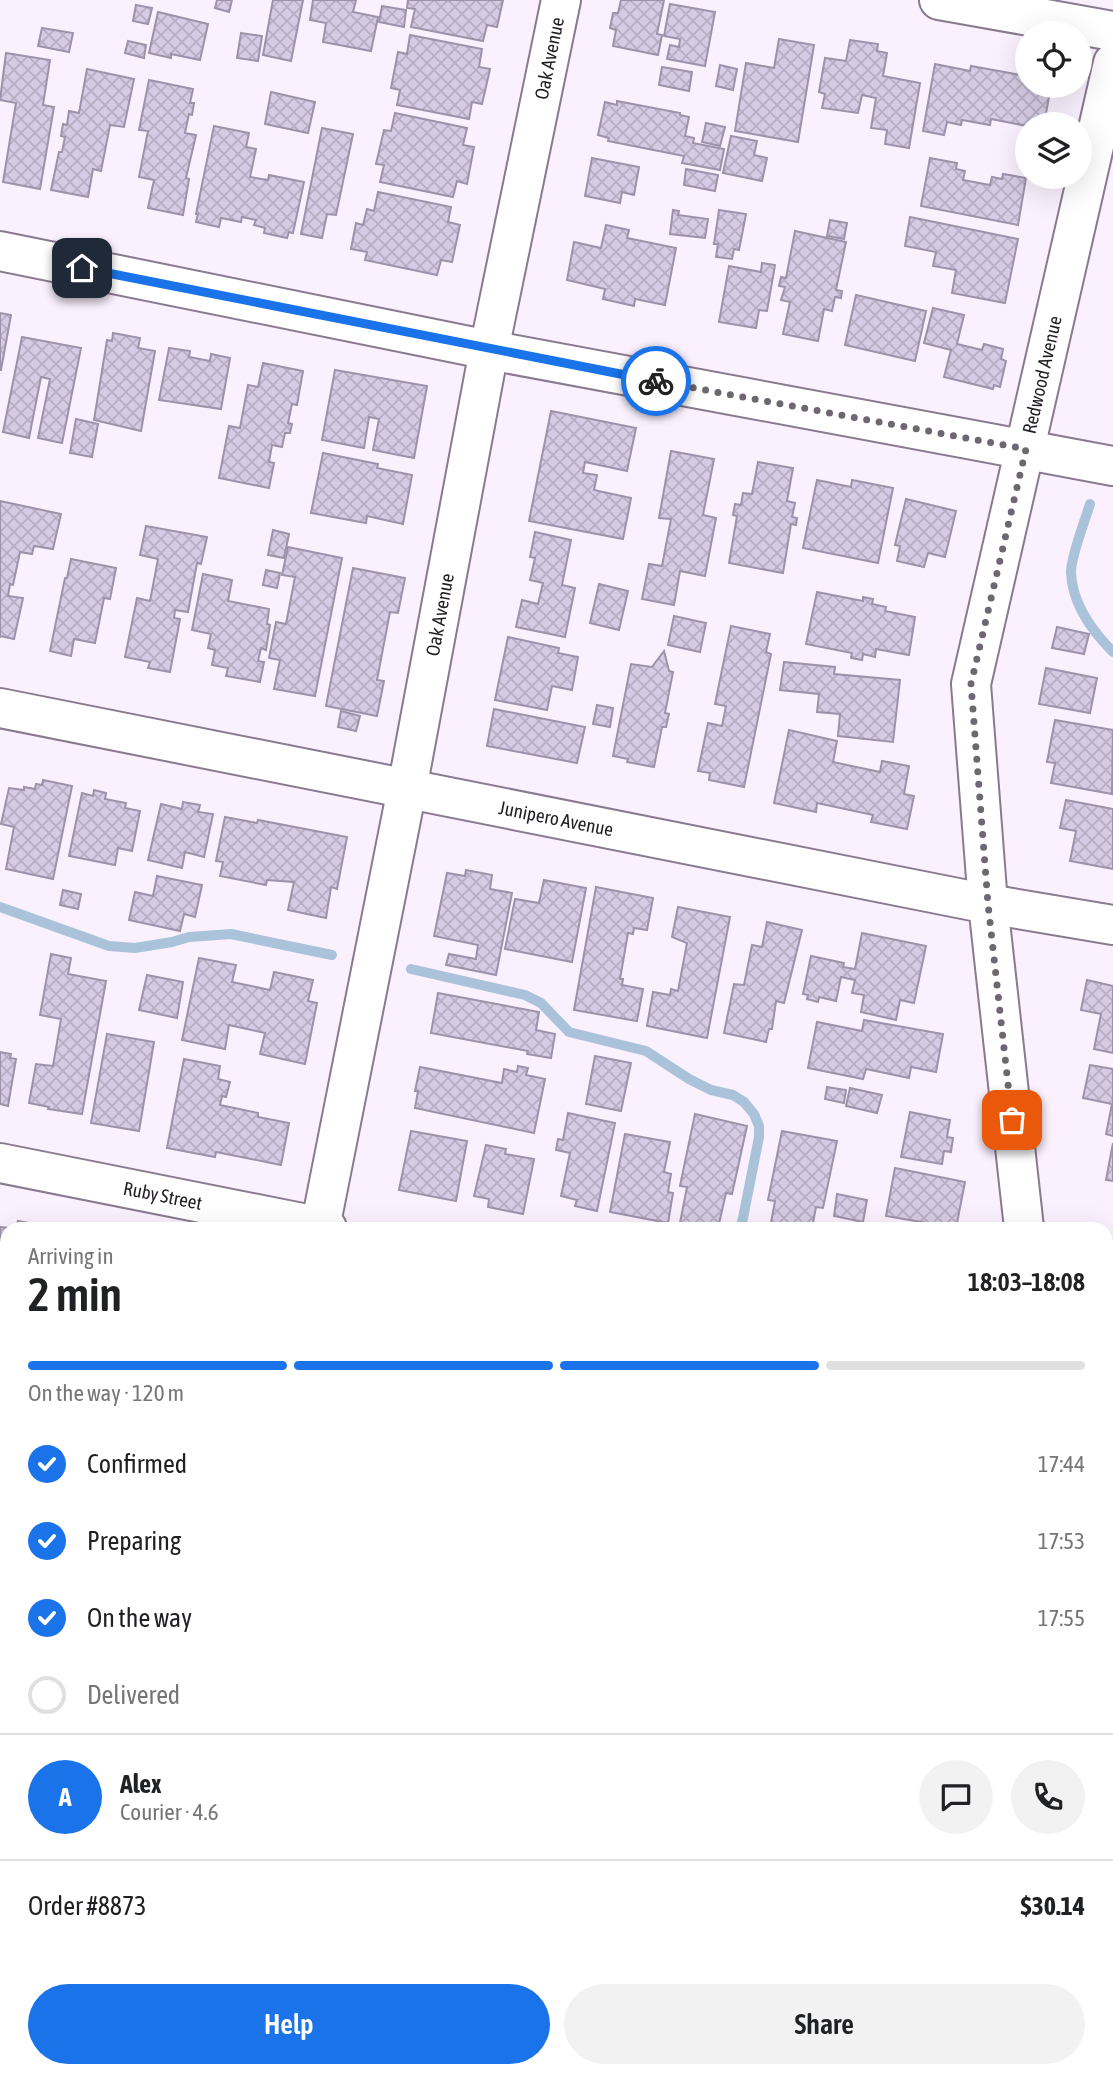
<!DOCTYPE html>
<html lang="en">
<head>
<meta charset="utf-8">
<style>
	body { margin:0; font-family:"Asap Condensed",sans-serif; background:#f2f2f2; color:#202124; height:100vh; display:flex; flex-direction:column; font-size:26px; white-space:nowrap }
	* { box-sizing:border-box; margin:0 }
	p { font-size:23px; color:#757577 }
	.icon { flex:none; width:38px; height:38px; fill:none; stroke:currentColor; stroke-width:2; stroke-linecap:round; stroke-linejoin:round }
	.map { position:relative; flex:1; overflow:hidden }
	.drawer { position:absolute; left:0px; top:1222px; width:1113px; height:856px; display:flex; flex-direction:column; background:#fff; border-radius:21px 21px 0 0; box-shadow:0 7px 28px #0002 }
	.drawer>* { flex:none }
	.buttons { position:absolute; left:1015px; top:21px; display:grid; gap:14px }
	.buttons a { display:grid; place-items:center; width:77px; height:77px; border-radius:50%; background:#fff; box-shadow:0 7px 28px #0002; font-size:35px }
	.pin { position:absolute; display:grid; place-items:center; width:60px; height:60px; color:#fff; margin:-30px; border-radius:14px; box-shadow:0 4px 10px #0006 }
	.courier { position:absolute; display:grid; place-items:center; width:70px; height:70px; margin:-35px; border:5px solid #1a73e8; border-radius:50%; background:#fff; color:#222; box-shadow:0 2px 9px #0007 }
	.summary em { font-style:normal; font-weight:600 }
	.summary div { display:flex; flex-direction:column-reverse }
	.summary { display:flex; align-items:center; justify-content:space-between; height:119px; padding:0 28px }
	h1 { font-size:46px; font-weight:600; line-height:52px }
	.bar { display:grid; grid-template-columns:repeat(4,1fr); gap:10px 7px; align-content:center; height:84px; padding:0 28px }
	.bar i { height:9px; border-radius:5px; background:#e0e0e0 }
	.bar .selected { background:#1a73e8 }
	.bar p { grid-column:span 4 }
	.line { display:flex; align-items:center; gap:18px; padding:0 28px; border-top:2px solid #e0e0e0 }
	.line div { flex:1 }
	.round { display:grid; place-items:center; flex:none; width:74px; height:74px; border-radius:37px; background:#f2f2f2 }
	ol { padding:0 28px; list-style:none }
	li { display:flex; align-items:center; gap:21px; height:77px }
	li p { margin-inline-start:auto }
	li .icon { padding:7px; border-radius:50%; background:#1a73e8; color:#fff; stroke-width:4 }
	li:last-child { color:#757577 }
	li i { width:38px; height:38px; border:4px solid #e0e0e0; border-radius:50% }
	.cta { display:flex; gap:14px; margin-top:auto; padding:14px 28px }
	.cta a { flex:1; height:80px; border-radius:42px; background:#1a73e8; color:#fff; font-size:28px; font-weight:600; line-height:80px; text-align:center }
	.cta a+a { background:#f2f2f2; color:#202124 }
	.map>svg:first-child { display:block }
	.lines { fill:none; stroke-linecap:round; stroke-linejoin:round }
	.stream { stroke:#aac3db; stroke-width:10 }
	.building { fill:url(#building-cross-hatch); stroke:#9d92aa; stroke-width:2 }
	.minor-casing { stroke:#8a7a8f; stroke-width:42 }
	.minor { stroke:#fff; stroke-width:38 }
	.done { stroke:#6e6670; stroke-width:7; stroke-dasharray:0 12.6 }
	.route { stroke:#1a73e8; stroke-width:9 }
	.labels { text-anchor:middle; stroke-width:6; stroke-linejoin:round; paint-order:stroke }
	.street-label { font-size:19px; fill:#221c24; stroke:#fff }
</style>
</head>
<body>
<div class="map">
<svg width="1113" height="2077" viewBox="0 0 1113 2077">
	<defs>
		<pattern id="building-cross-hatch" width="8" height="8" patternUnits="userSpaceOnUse" patternTransform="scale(1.75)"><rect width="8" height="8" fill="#d6cbe4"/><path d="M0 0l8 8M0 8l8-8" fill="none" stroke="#b7aec3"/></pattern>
	</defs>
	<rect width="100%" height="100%" fill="#faf0fe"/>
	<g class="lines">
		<g class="stream">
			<path d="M1090,504c-5,17 -19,52 -19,68 1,31 21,59 42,80"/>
			<path d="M0,907l109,39 26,2 37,-6 17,-5 42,-3 101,21"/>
			<path d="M411,969l114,26 16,8 28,29 77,19 43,28 22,11 22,5 11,7 10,12 5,12v11l-18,91"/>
		</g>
	</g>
	<g class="building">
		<path d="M217,0h15l-3,12 -14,-4z"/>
		<path d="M273,0h30l-12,61 -28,-6z"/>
		<path d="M313,0h43l-3,12 25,5 -7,34 -48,-9 3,-19 -16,-3z"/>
		<path d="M408,0h95l-6,27 -10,-2 -4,16 -72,-14 4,-18 -8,-1z"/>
		<path d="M621,0h43l-7,34 5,1 -4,20 -45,-9 3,-16 -6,-2 3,-15h5z"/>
		<path d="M670,4l45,8 -10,54 -38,-7 3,-14 9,2 1,-8 -16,-3z"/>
		<path d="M136,5l16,3 -4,16 -15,-3z"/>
		<path d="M382,6l24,4 -2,17 -25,-5z"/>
		<path d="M158,12l50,12 -8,36 -29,-6v4l-22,-5z"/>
		<path d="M42,28l31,5 -4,19 -31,-6z"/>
		<path d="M241,33l21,3 -4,25 -21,-3z"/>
		<path d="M410,35l72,14 -3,18 11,2 -8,35 -10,-2 -3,17 -72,-14 3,-15 -9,-2 7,-36 9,2z"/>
		<path d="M779,39l35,6 -16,97 -63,-11 11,-68 28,5z"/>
		<path d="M850,40l28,4 -1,7 10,2 -4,23 37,7 -11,65 -24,-4 2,-14 -16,-2 5,-30 -14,-3 -4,18 -36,-5 3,-14 -6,-2 6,-34 21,3z"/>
		<path d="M128,41l18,4 -2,13 -19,-5z"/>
		<path d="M6,53l44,7 -7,45 11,2 -14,82 -37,-7 13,-79 -16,-3z"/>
		<path d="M935,64l35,7 1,-5 56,10v10h24l-7,38 -17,2 -36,-7 -1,6 -28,-5 -1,5 -14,-3 -3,13 -21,-4z"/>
		<path d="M720,65l17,4 -4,21 -17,-4z"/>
		<path d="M662,67l30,5 -3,19 -30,-6z"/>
		<path d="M87,69l47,10 -10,48 -14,-2 -9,46 -8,-2 -5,28 -37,-7 8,-38h3l3,-15 -4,-1 2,-12 4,1 2,-14 10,2z"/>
		<path d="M149,80l44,9 -3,14h4l-2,12 -3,-1 -4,19 11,2 -10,43 3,1 -6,36 -35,-7 6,-28 -15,-3 9,-46 -9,-1z"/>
		<path d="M271,92l44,10 -7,31 -43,-9z"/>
		<path d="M617,101l63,12v2l9,2 -4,19 9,2 -1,5 31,6 -4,21 -38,-7 2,-7 -76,-15 1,-3 -11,-3 7,-33 12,3z"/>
		<path d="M395,113l72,15 -4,17 11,2 -7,37 -10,-3 -4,16 -73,-15 4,-17 -8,-1 8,-34 7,1z"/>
		<path d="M706,123l19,4 -5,19 -18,-4z"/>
		<path d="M214,126l35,7 -3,14 10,2 -6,28 18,3 1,-5 35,7 -11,51 -4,-1 -2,6 -23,-5 1,-5 -11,-3 2,-5 -14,-3 -1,5 -20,-4 -2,9 -23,-5 2,-8h-2z"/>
		<path d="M322,128l31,6 -17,81 -9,-1 -5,24 -21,-4z"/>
		<path d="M731,136l26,5 -3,14 13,3 -5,23 -39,-8z"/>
		<path d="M592,158l47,9 -5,28 -12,-3 -2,11 -35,-7z"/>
		<path d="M930,158l27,5 -1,6 9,2 -2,9 27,5 2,-8 10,2 1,-5 23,4 -8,47 -97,-19z"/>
		<path d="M686,169l32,6 -3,16 -31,-6z"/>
		<path d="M378,192l73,15 -3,15 12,3 -8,37 -11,-2 -4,15 -72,-15 2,-8 -16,-3 5,-26 7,2 4,-16 7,2z"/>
		<path d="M673,210l6,1 -1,4 30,4 -3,19 -35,-4z"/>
		<path d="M719,210l27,4 -7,36 -5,-1 -2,10 -16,-2 2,-13h-4z"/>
		<path d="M910,217l108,22 -13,64 -53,-10 4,-23 -23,-4 3,-14 -31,-6z"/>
		<path d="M830,220l17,3 -3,16 -17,-3z"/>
		<path d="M606,225l23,5 -2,8 49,10 -11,57 -30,-6 -1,7 -31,-7 2,-10 -38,-9 7,-38 27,6z"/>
		<path d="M795,231l51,11 -10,48 6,1 -1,7 -6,-1 -3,14 -8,-2 -6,32 -35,-7 7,-32 -9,-2 4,-13 -6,-1 2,-9 5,1z"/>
		<path d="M762,263l13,2 -8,46 -8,-1 -3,18 -37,-6 10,-56 32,6z"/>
		<path d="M856,295l70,16 -11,50 -70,-16z"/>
		<path d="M933,308l31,7 -7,29 25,6 2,-6 19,5 -2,10 5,2 -6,26 -6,-2 -1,4 -49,-12 7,-27 -27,-7z"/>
		<path d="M0,313l11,2 -10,55h-1z"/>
		<path d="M113,333l27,5 -2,10 17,3 -14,80 -47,-11 13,-80 5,1z"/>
		<path d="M22,337l59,11 -19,95 -24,-5 12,-59 -9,-2 -12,61 -26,-6z"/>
		<path d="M169,348l21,3 -1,6 21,4 1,-7 19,4 -9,51 -62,-9z"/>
		<path d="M263,363l40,8 -6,34 -5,-1 -4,19 4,1 -2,9h-5l-3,14 -10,-2 -3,17 5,1 -5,25 -50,-10 10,-52 11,2 8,-43 10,2z"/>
		<path d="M335,370l92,16 -13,72 -41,-8 6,-31 -10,-2 -5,31 -42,-8z"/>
		<path d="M551,411l85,17 -9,43 -42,-9 -2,11 14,2 -3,15 37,8 -8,41 -94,-18z"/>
		<path d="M76,419l22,5 -6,33 -22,-4z"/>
		<path d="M671,451l43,8 -11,56 13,3 -11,58 -25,-5 -6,34 -32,-6 7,-35 13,2 9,-47 -12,-1z"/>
		<path d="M323,453l55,11 -1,4 35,7 -9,49 -36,-8 -1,7 -55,-10z"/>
		<path d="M758,462l35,6 -6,33 8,2 -3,14 5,1 -1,7 -5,-1 -8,49 -54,-10 8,-47 -4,-1 2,-11 6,1 2,-12 9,1z"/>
		<path d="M817,480l34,7 1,-7 41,8 -15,75 -75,-15z"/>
		<path d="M906,499l50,12 -11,46 -17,-4 -4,14 -27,-6 3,-15 -5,-1z"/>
		<path d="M0,501l61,13 -8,35 -19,-3 -2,8 -12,-2 -7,33 -3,-1 -2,12 15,2 -9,41 -14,-3v2z"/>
		<path d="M146,526l61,11 -6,27 -4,-1 -9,49 -13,-2 -1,8 6,1 -10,53 -22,-4 2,-6 -25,-5 12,-59 13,3 8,-42 -18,-4z"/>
		<path d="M273,530l16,4 -5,24 -16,-3z"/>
		<path d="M535,532l36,8 -9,45 13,3 -10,49 -49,-10 6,-27 16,4 5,-21 -13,-3 5,-22 -5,-1z"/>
		<path d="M288,547l54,11 -27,138 -41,-7 6,-29 -11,-2 7,-36 10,2 9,-47 -13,-2z"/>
		<path d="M71,559l45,9 -6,31 -6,-1 -9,45 -21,-4 -3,17 -21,-5 15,-73h2z"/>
		<path d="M353,568l52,10 -7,35 -8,-1 -13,68 7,1 -7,35 -51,-10z"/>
		<path d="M266,570l14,3 -3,15 -14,-3z"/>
		<path d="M203,574l29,6 -4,21 41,8 -2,15 3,1 -4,25 -5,-2 -3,13 6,1 -4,20 -34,-6 2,-8 -16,-3 3,-15 -7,-2 3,-14 -19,-4z"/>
		<path d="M599,584l29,7 -9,39 -29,-7z"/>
		<path d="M817,592l46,9v-4l10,2 -1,5 14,3 -1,4 30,6 -6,38 -33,-6 -1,8 -12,-3 -1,6 -11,-2 1,-5 -46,-9z"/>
		<path d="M674,616l32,7 -6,29 -32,-7z"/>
		<path d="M731,626l39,8 -4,18 5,2 -27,133 -35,-7 1,-7 -12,-2 10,-48 14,3 4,-20 -11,-2z"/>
		<path d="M1057,627l32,7 -5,20 -32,-6z"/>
		<path d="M508,637l51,11 -1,5 20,4 -6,33 -20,-4 -5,24 -52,-10z"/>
		<path d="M664,651l5,20 4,1 -8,41 4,1 -3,13h-4l-8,40 -27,-5 1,-3 -15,-3 18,-92 21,3z"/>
		<path d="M784,662l51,5 -1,7 66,6 -7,62 -55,-6 2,-22 -23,-2 2,-18 -39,-4z"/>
		<path d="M1046,668l51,10 -7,35 -51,-9z"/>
		<path d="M597,705l16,3 -3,19 -17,-3z"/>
		<path d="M494,709l91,18 -8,36 -90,-17z"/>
		<path d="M341,711l19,5 -4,15 -18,-4z"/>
		<path d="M1055,720l58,10 -1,64 -61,-11 4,-20 -8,-1z"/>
		<path d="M789,730l48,11 -4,21 47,10 2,-11 27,5 -5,28 10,2 -7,33 -36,-7 2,-7 -56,-12 -1,9 -42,-9z"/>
		<path d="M43,780l29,6 -19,93 -47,-10 8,-42 -13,-3 8,-36 15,2v-3l11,2 1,-5 6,1z"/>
		<path d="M94,790l12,3 -1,6 21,4 -1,5 15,3 -8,40 -14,-3 -3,17 -46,-9 13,-63 11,3z"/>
		<path d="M1066,800l47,9v60l-43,-8 6,-30 -16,-3z"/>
		<path d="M183,802l17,3 -2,7 15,2 -9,43 -19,-5 -3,16 -34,-8 13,-56 21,5z"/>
		<path d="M225,817l32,6 1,-3 89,17 -10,52 -6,-2 -5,31 -38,-8 6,-28 -27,-2 -1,5 -46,-9 3,-14 -7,-1z"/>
		<path d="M466,870l26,5 -2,14 22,4 -16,82 -50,-10 3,-11 27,5 2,-14 -44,-9 13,-63 18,3z"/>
		<path d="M157,876l45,9 -7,32 -11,-3 -4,17 -51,-11 6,-28 18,4z"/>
		<path d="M544,880l42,8 -14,74 -67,-13 10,-50 24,4z"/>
		<path d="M596,887l57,11 -6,32 -13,-2 -1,6 -5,-1 -8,46h3l-1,6 21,4 -6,32 -63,-11z"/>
		<path d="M63,890l18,4 -3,15 -18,-4z"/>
		<path d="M678,907l52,10 -23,121 -60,-12 6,-34 17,3 1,-6 7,2 9,-48 -15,-6z"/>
		<path d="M767,922l35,8 -18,73 -8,-2 -4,28h-3l-3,13 -42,-9 10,-49 10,1 8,-40 10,2z"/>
		<path d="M862,933l64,13 -12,57 -14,-3 -4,20 -35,-8 3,-17 -12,-2 3,-13 -14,-3 -5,24 -17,-4 -1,5 -11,-3 1,-4 -5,-1 8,-38 33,7 -1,4 12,2z"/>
		<path d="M51,954l20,4 -3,16 38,7 -24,133 -34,-5 1,-2 -20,-4 7,-39 17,2 8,-47 -21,-4z"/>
		<path d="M199,958l37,7 -4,17 38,8 4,-18 39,8 -5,21 9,2 -12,61 -45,-10 5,-21 -36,-8 -4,24 -43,-9z"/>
		<path d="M147,975l36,7 -6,36 -38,-8z"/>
		<path d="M1087,980l26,6v67l-19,-4 7,-35 -20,-4z"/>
		<path d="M438,993l101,19 -3,18 19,4 -4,24 -24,-4 1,-3 -97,-18z"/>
		<path d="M864,1020l79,14 -7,38 -25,-5 -2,11 -43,-9 -3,10 -55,-11 9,-46 45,9z"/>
		<path d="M107,1034l47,8 -15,89 -48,-8z"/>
		<path d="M0,1052l11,2 -1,4 6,1 -8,47 -8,-2z"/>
		<path d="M595,1056l36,7 -10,48 -35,-7z"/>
		<path d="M184,1059l36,7 -2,13 12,3 -4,15 -4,-1 -2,9 38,8v4l31,6 -8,42 -65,-13 -1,5 -48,-9z"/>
		<path d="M1090,1065l23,4v67l-7,-2 6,-30 -29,-6z"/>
		<path d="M518,1066l10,2 -2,7 19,4 -11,54 -119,-25 3,-17h-3l5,-24 82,16 2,-14 13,3z"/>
		<path d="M827,1087l19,3 -2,13 -19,-4z"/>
		<path d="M850,1088l32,7 -5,18 -31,-7z"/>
		<path d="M910,1112l40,8 -3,17 6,1 -2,14 -7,-1 -2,13 -41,-7z"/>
		<path d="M568,1113l47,10 -18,88 -22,-5 2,-6 -16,-4 9,-43 -14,-3 2,-11 5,1z"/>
		<path d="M695,1114l52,12 -15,68 -6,-1 -8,35h-39l8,-41 -7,-1z"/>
		<path d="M411,1131l56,10 -11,60 -57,-11z"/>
		<path d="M782,1131l55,10 -14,67 -7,-1 -4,21h-42l5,-27 -7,-1z"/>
		<path d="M625,1134l45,8 -6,30 7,2 -3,18 5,1 -5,30 -58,-11z"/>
		<path d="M1113,1143v38l-7,-1z"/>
		<path d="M486,1145l20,4 -1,5 29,5 -11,55 -35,-7 1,-8 -15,-3z"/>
		<path d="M895,1168l70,14 -9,46 -70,-12z"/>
		<path d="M837,1194l30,6 -4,22 -29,-6z"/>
		<path d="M18,1221l39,7h-41z"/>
		<path d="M0,1227l10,1h-3v81l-7,-1z"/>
		<path d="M1111,1327h2v31l-7,-1z"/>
		<path d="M0,1385l7,1 -2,15 -5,-1z"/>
		<path d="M0,1440l6,1 -6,29z"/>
		<path d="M0,1484l7,2 -7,41z"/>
		<path d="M1109,1593l4,1v63l-7,-1v-48z"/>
		<path d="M6,1650h1v89l-7,-1v-87l6,1z"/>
		<path d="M1106,1674l7,1v94l-7,-1z"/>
		<path d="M0,1818l7,2v15l-7,-1z"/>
		<path d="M1106,1860l7,2v59l-7,-2z"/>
		<path d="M6,1899h1v61l-7,-1v-28z"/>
		<path d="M1106,1929l7,2v66l-7,-1z"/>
		<path d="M1106,2043l7,1v27l-7,-1z"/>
		<path d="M612,2070h39l-2,7h-11z"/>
		<path d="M662,2070h66l-1,7h-66z"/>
		<path d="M767,2070h22l11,2v5h-34z"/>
		<path d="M1057,2071l33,6h-34z"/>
	</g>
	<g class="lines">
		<defs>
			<g id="minor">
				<path d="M939,0l174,31"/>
				<path d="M0,251l489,99 624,116"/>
				<path id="s1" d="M0,708l988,196 125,21"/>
				<path id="s2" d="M0,1163l327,65"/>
				<path id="s3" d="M320,1228l87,-439 82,-439 72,-350"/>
				<path id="s4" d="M1024,1228l-36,-324 -17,-220 142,-621"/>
				<path d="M0,1596l7,2"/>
				<path d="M1106,1814l7,2"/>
				<path d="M0,2035l7,1"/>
				<path d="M189,2070l34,7"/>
				<path d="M934,2077l2,-7"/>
			</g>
		</defs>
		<use href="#minor" class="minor-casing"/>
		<use href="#minor" class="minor"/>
	</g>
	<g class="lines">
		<path class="done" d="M656,381l370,68 -55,235 17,220 24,216"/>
		<path class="route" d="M82,268l574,113"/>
	</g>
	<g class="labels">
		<g class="street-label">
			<text dy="7" stroke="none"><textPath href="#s3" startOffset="1192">Oak Avenue</textPath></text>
			<text dy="7" stroke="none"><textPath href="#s4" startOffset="864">Redwood Avenue</textPath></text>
			<text dy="7" stroke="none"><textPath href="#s3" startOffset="625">Oak Avenue</textPath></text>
			<text dy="7" stroke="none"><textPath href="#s1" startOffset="567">Junipero Avenue</textPath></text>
			<text dy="7" stroke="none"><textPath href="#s2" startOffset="166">Ruby Street</textPath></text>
		</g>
	</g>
</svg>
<div class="buttons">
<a><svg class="icon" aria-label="locate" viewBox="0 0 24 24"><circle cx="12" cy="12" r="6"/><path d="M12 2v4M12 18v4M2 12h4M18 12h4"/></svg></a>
<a><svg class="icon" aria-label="layers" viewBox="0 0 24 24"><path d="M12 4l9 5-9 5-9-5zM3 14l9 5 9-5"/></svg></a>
</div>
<div class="pin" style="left:1012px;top:1120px;background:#ea580c"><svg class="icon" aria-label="bag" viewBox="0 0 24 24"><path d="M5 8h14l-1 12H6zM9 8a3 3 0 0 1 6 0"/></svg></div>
<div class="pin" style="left:82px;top:268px;background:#1f2937"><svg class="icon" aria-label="home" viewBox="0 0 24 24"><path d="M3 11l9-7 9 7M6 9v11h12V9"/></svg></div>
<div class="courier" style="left:656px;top:381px"><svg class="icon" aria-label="bike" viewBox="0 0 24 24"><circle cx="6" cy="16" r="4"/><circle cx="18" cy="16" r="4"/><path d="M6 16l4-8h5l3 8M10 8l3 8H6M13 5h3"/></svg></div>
<section class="drawer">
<div class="summary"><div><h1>2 min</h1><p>Arriving in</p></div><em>18:03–18:08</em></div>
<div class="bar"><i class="selected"></i><i class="selected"></i><i class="selected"></i><i></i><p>On the way · 120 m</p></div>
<ol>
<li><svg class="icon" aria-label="check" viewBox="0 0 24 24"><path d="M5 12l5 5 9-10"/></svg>Confirmed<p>17:44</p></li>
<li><svg class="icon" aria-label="check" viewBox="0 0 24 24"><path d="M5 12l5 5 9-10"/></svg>Preparing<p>17:53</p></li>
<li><svg class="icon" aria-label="check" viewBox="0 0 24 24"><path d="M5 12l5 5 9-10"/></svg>On the way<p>17:55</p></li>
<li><i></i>Delivered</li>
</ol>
<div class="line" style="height:126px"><b class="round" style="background:#1a73e8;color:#fff">A</b><div><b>Alex</b><p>Courier · 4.6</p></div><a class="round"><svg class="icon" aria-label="chat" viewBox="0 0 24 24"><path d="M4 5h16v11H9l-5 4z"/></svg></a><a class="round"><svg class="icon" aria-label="phone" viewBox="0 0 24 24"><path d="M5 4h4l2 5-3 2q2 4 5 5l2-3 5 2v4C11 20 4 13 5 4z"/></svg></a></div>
<div class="line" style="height:91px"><div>Order #8873</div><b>$30.14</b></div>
<div class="cta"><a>Help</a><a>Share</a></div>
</section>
</div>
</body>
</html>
